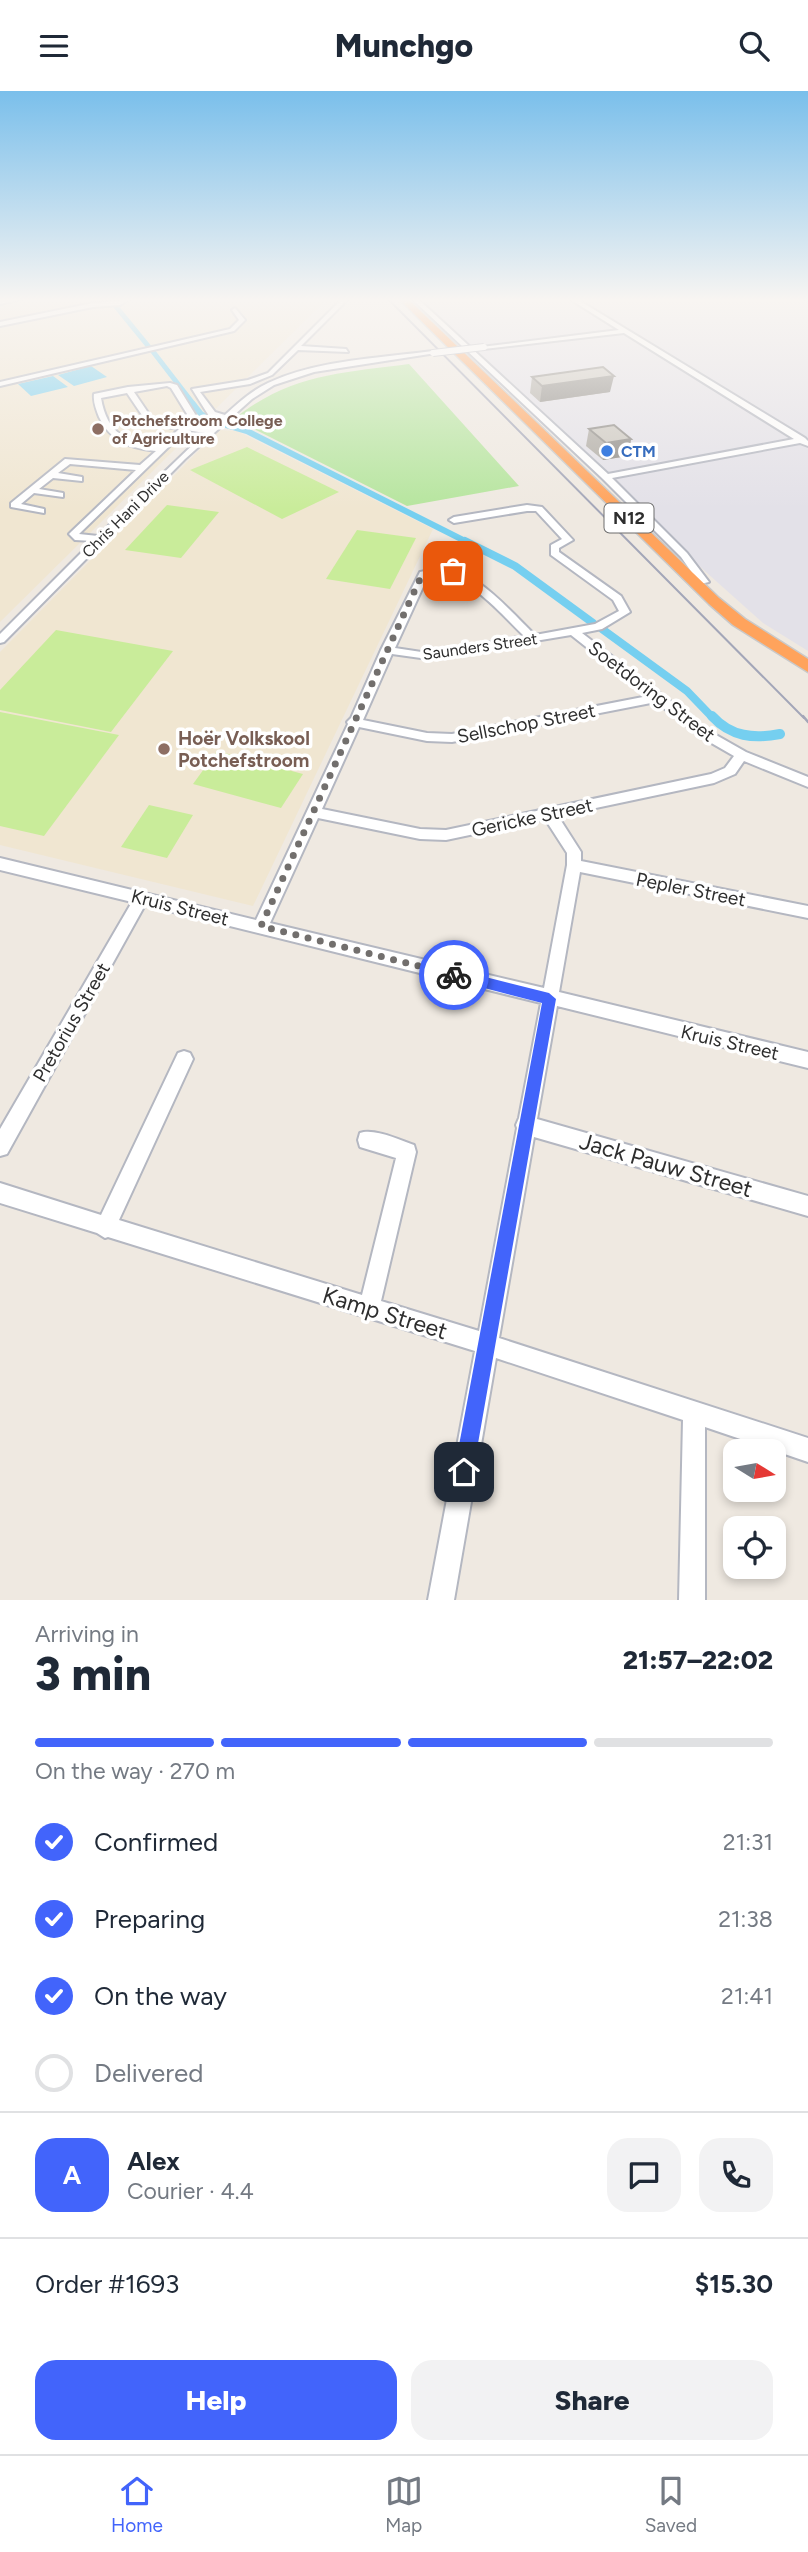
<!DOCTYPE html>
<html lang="en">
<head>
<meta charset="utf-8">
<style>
	body { margin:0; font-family:Figtree,sans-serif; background:#f2f2f3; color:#1f2937; height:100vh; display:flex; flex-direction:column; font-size:26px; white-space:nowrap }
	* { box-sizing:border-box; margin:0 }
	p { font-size:23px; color:#747a83 }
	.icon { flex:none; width:38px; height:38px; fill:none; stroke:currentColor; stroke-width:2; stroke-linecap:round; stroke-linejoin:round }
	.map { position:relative; height:1509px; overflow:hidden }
	.details { display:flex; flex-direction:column; background:#fff; flex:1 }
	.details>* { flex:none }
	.needle { width:46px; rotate:101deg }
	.controls { position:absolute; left:723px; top:1348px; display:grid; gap:14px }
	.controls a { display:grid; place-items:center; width:63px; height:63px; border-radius:14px; background:#fff; box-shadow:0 4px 10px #0003; font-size:35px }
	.pin { position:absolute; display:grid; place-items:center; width:60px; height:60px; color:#fff; margin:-30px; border-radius:14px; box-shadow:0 4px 10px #0006 }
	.courier { position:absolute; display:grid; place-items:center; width:70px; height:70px; margin:-35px; border:5px solid #4264fb; border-radius:50%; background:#fff; color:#222; box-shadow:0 2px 9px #0007 }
	.summary em { font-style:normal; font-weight:800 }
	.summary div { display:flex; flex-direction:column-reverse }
	.summary { display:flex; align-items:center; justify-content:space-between; height:119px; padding:0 35px }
	h1 { font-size:46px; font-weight:800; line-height:52px }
	.bar { display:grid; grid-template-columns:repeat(4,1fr); gap:10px 7px; align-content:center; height:84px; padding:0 35px }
	.bar i { height:9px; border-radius:5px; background:#e0e1e3 }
	.bar .current { background:#4264fb }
	.bar p { grid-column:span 4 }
	.line { display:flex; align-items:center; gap:18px; padding:0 35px; border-top:2px solid #e0e1e3 }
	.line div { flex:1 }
	.round { display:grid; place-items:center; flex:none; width:74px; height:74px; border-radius:21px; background:#f2f2f3 }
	ol { padding:0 35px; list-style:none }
	li { display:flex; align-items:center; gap:21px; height:77px }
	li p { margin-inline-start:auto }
	li .icon { padding:7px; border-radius:50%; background:#4264fb; color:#fff; stroke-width:4 }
	li:last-child { color:#747a83 }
	li i { width:38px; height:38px; border:4px solid #e0e1e3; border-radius:50% }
	.cta { display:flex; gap:14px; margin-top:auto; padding:14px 35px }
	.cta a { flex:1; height:80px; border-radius:21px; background:#4264fb; color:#fff; font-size:28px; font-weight:800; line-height:80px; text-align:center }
	.cta a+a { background:#f2f2f3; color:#1f2937 }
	header { display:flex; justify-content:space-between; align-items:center; height:91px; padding:0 35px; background:#fff; font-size:32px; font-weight:800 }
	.tabs { display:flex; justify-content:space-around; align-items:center; height:98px; border-top:2px solid #e0e1e3; background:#fff; font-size:19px; color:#747a83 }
	.tabs a { display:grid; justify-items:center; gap:4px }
	.tabs .current { color:#4264fb }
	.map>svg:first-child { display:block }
	.industrial { fill:#e3e1e8 }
	.education { fill:#f0e6d1 }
	.green { fill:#b6e59e }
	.pitch { fill:#c9ec9a }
	.water { fill:#75cff0 }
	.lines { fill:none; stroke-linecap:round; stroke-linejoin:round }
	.canal-far3 { stroke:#75cff0; stroke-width:5 }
	.canal-far2 { stroke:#75cff0; stroke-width:6 }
	.canal-far1 { stroke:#75cff0; stroke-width:8 }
	.canal { stroke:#75cff0; stroke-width:10 }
	.minor-casing { stroke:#b4b7c1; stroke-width:4 }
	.highway-casing { stroke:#c9c9c9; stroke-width:3 }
	.minor { fill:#fff; fill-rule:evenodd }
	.highway { fill:#ffa35c; fill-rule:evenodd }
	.rail-far1 { stroke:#a3a6b8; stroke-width:2 }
	.rail { stroke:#a3a6b8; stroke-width:2.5 }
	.minor-bridge-casing { stroke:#b4b7c1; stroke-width:8; stroke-linecap:butt }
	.minor-bridge { stroke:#fff; stroke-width:6 }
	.wall { fill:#afaba4 }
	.shaded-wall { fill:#8e8b86 }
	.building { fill:#cbc7bf; stroke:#8e8b86; stroke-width:2 }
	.route { fill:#4264fb }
	.done { stroke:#726f6d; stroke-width:7; stroke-dasharray:0 12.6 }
	.education-dot { fill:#8d6e63; stroke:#fff; stroke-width:2.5 }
	.shop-dot { fill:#3f7fe0; stroke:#fff; stroke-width:2.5 }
	.labels { text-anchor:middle; stroke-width:7; stroke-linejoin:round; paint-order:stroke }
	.far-education-label { font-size:16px; font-weight:bold; fill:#785e54; stroke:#fff; text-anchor:start }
	.far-shop-label { font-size:16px; font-weight:bold; fill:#366cbe; stroke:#fff; text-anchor:start }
	.far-street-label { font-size:16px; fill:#2e2e2e; stroke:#fff }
	.shield { fill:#fff; stroke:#6d6d6d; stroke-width:2 }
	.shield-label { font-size:18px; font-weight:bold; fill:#2e2e2e }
	.street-label { font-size:19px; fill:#2e2e2e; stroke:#fff }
	.education-label { font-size:19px; font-weight:bold; fill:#785e54; stroke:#fff; text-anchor:start }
	.near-street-label { font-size:23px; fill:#2e2e2e; stroke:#fff }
</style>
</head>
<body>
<header><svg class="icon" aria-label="menu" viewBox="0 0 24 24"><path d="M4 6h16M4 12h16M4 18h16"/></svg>Munchgo<svg class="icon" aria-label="search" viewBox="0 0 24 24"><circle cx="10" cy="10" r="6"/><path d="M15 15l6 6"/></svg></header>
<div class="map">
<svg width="808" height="1509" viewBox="0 0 808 1509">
	<rect width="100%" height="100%" fill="#efe9e1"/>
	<path class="industrial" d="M417,207h391v353l-45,-28 -56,-50z"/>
	<g class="education">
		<path d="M0,207h328l-328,324z"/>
		<path d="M219,339l18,1 196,98 -180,377 -253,-61v-193z"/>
	</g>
	<path class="green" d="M409,273l110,122 -112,20 -173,-87c56,-45 107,-46 175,-55z"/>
	<g class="pitch">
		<path d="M247,356l92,45 -57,27 -92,-49z"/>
		<path d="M167,414l52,7 -38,46 -56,-8z"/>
		<path d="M357,439l59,8 -26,51 -64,-10z"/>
		<path d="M56,539l117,21 -62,81 -111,-22v-20z"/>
		<path d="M0,621l119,23 -75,101 -44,-10z"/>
		<path d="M217,660l86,23 -22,34 -88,-24z"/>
		<path d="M149,714l44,10 -26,43 -46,-11z"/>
	</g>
	<g class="water">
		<path d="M91,275l16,11 -33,9 -16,-11z"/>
		<path d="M53,285l15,11 -37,9 -13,-12z"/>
	</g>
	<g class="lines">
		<g class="canal-far3">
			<path d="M109,207l40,49"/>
			<path d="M151,258l44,57"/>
		</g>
		<g class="canal-far2">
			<path d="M193,313l8,10 14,8"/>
			<path d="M223,333l24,7 222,112"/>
		</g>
		<g class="canal-far1">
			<path d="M465,450l50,25 78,57"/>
			<path d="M602,538l85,62 26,27"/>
		</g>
		<path class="canal" d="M712,625c19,21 42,23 68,18"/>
		<defs>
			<g id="minor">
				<path d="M15,207h11l-26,6v-4z"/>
				<path d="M124,207h7l-11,7 -27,2 -93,19v-4l93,-19 26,-2z"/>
				<path d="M411,207h6l191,176 186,-35 -170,-106 -140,16 -3,-2 138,-17 -51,-32h7l230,140 3,3v5l-8,-3 -188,35 75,75 22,29 -9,2 -19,-27 -78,-78z"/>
				<path d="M804,207h4v2l-3,-1z"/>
				<path d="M342,208l5,1 -46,46 45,3 2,3 -50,-2 -26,25 -22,9 -50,8 15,20 10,3c13,-12 26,-24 43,-32 49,-23 112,-25 165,-32l3,2 -122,19 -40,13 -22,14 -67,60 -181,183 -4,1v-9l93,-93 -18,-1 -6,-6 2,-2 65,-62 -66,-6 -12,9 24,4v4l-29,-3 -14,11 24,4v4l-29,-4 -13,11 23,5v4l-33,-6v-4l54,-44 75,6 16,-14c-26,-3 -45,-9 -57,-34 -3,-8 -6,-15 -5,-23l34,-7 42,-4 7,2 18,29 -6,11 20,4 12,-11 -12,-2 -17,-27 56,-9 20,-7zM167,295l4,2 16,26 -5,10 -29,-4 -19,-28zM127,302l21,31 31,5 -19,18c-33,-4 -53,-13 -59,-49zM186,339l19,3 -107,103 -19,-2z"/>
				<path d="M235,217l10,12 -11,11 -234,55v-4l230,-53 9,-9 -7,-10z"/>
				<path d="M527,414l15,2 31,33 -14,8v4l62,44 9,16 -28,17 -20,4 127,98 37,21 62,25v10l-64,-26 -9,13 -21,9 -156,33 23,36v9l227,45v12l-228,-46 -21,120 249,60v16l-251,-62 -20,113 271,77v20l-274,-79 -35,201 309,100v24l-103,-35v173h-26l4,-180 -187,-62 -42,242h-26l47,-249 -367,-114 -3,1 -8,-5 -97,-30v-20l101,32 77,-162 6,-2 6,2 3,6 -74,161 243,75 34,-137 -36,-11 -2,-7 2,-7c14,-5 40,7 54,12l2,7 -35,149 98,30 38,-203 -1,-3 3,-7 22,-115 -396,-98 -138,249 -7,2v-27l132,-227 -132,-32v-12l256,62 92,-196 -1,-2 4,-4 30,-68 39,-78c6,-1 11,-4 17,-4 35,-3 74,44 98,67l60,-11 24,-13 -6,-11 -62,-45v-10l11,-6 -26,-28h-9l-73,12 -5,-3 5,-3zM438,483c36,6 61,38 86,62l-96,17 -33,-5 33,-72zM571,544l77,61 -196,38 -25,-1 -64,-13 29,-66 36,5zM656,611l45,35 33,19 -9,12 -14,6 -265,56 -26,-1 -98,-20 37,-82 68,14 25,1zM318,727l102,21 26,1 99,-21 22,34v12l-23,123 -274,-65z"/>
			</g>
			<path id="highway" d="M398,207h9l312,300 26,21 63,40v13l-75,-47 -24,-21z"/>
		</defs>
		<use href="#minor" class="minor-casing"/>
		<use href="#highway" class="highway-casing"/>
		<use href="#minor" class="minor"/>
		<use href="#highway" class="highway"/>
		<path class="rail-far1" d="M387,207l417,420"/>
		<path class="rail" d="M803,625l5,6"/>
		<defs>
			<path id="minor-bridge" d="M433,262l51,-6"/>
		</defs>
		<use href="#minor-bridge" class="minor-bridge-casing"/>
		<use href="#minor-bridge" class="minor-bridge"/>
	</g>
	<g class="wall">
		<path d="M532,286l78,15 -70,10 -10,-9z"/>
		<path d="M589,338l42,10 -3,17 -25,4 -17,-14z"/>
	</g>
	<g class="shaded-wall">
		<path d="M614,285l-4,16 -70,10 2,-16z"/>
		<path d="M631,348l-3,17 -25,4 3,-17z"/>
	</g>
	<g class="building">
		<path d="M603,276l11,9 -72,10 -10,-9z"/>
		<path d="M614,334l17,14 -25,4 -17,-14z"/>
	</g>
	<linearGradient id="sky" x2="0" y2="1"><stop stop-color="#7abfeb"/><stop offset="0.5" stop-color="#f8f5f2"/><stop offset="1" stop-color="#f8f5f2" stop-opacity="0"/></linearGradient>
	<rect width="808" height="418" fill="url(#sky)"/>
	<path class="route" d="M454,878l95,24 7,6 -83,473 -3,6 -6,3 -7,-3 -3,-6 88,-469 -92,-24 -2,-4z"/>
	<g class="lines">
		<path class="done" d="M453,480l-17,-2 -16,10 -159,347 193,49"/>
	</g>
	<g class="education-dot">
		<circle cx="98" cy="338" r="7"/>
		<circle cx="164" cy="658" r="7"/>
	</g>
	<circle class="shop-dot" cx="607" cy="360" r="7"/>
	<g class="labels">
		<g class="far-education-label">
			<text x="112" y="335">Potchefstroom College<tspan x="112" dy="18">of Agriculture</tspan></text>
		</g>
		<g class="far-shop-label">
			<text x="621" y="366">CTM</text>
		</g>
		<g class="far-street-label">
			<text transform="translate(125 423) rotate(-45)" y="6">Chris Hani Drive</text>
			<text transform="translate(480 555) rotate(-8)" y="6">Saunders Street</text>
		</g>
		<rect class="shield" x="604.5" y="412.5" width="49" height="29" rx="5"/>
		<g class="shield-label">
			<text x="629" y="433">N12</text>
		</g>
		<g class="street-label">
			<text transform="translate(652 600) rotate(37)" y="7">Soetdoring Street</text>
			<text transform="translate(526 632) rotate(-11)" y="7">Sellschop Street</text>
			<text transform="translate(532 726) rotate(-12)" y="7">Gericke Street</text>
			<text transform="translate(691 798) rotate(11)" y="7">Pepler Street</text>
			<text transform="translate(180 816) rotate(14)" y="7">Kruis Street</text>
			<text transform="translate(71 931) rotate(-60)" y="7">Pretorius Street</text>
			<text transform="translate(730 951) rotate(13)" y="7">Kruis Street</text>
		</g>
		<g class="education-label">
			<text x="178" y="654">Hoër Volkskool<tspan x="178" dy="22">Potchefstroom</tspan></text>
		</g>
		<g class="near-street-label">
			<text transform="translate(666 1074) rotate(16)" y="8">Jack Pauw Street</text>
			<text transform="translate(385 1222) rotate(17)" y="8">Kamp Street</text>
		</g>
	</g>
</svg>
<div class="controls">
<a><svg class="needle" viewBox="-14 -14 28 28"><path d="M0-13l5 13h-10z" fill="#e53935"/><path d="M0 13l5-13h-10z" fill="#747a83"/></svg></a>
<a><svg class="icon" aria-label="locate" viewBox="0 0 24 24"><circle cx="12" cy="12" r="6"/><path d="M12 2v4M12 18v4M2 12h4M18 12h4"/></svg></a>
</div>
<div class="pin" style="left:453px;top:480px;background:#ea580c"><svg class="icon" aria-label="bag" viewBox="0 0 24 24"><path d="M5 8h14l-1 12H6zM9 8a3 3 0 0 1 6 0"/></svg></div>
<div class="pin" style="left:464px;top:1381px;background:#1f2937"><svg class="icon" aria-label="home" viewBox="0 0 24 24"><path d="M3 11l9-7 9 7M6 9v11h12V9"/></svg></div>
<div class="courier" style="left:454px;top:884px"><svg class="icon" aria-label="bike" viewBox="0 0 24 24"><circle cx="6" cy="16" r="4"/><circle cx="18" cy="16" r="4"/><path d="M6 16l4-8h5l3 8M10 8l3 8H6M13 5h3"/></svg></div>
</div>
<section class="details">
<div class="summary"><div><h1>3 min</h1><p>Arriving in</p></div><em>21:57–22:02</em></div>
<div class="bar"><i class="current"></i><i class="current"></i><i class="current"></i><i></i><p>On the way · 270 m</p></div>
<ol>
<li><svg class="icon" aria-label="check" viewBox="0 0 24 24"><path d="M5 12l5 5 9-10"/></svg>Confirmed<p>21:31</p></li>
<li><svg class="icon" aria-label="check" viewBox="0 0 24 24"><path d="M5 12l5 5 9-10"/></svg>Preparing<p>21:38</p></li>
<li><svg class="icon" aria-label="check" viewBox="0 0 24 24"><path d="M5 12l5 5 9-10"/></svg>On the way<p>21:41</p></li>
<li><i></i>Delivered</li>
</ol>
<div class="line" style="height:126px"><b class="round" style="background:#4264fb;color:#fff">A</b><div><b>Alex</b><p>Courier · 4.4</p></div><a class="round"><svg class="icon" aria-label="chat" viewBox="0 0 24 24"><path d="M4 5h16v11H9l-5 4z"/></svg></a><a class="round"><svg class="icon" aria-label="phone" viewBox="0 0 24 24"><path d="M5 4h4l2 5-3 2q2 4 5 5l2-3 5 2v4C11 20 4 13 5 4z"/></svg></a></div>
<div class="line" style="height:91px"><div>Order #1693</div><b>$15.30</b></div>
<div class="cta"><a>Help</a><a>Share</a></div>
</section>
<nav class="tabs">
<a class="current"><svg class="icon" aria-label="home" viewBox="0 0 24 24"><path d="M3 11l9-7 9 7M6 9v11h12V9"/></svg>Home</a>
<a><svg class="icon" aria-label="map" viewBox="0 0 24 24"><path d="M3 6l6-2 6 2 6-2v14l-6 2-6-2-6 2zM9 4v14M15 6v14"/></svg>Map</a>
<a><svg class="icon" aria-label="saved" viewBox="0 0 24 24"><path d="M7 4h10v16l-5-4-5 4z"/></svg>Saved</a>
</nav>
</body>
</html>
